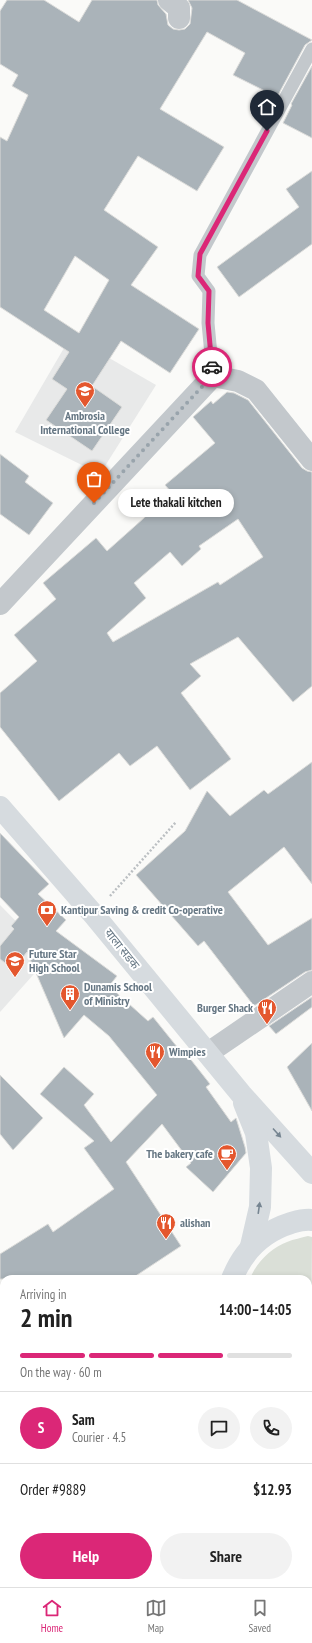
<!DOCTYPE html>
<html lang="en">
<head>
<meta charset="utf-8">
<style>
	body { margin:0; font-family:"PT Sans Narrow","Noto Sans Devanagari",sans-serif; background:#f2f2f2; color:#222; height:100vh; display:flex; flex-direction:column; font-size:15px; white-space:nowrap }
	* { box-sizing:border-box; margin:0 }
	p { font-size:13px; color:#767676 }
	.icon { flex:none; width:22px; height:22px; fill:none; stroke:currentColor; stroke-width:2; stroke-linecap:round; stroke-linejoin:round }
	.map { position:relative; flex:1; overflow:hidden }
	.side { position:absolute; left:0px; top:1275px; width:312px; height:312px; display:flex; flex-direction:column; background:#fff; border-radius:12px 12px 0 0; box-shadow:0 2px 6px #0003 }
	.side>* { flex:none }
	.pin { position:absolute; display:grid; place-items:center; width:34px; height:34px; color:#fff; margin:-41px -17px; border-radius:50% 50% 50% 0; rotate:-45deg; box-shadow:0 0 4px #0007 }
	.pin .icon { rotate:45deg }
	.courier { position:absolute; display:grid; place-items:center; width:40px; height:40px; margin:-20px; border:3px solid #db2777; border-radius:50%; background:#fff; color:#222; box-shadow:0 1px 5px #0007 }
	.bubble { position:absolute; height:28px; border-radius:14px; background:#fff; box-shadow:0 2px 6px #0003; font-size:13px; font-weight:800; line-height:28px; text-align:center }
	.summary em { font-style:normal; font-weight:800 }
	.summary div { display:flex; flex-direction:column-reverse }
	.summary { display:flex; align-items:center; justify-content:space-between; height:68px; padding:0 20px }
	h1 { font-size:26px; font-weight:800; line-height:30px }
	.bar { display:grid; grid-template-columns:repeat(4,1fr); gap:6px 4px; align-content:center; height:48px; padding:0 20px }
	.bar i { height:5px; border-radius:3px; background:#e0e0e0 }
	.bar .on { background:#db2777 }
	.bar p { grid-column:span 4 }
	.line { display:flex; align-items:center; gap:10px; padding:0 20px; border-top:1px solid #e0e0e0 }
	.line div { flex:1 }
	.round { display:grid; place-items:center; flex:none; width:42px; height:42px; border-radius:21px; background:#f2f2f2 }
	.button { display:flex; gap:8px; margin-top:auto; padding:8px 20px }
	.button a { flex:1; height:46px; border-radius:24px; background:#db2777; color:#fff; font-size:16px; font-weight:800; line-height:46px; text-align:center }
	.button a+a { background:#f2f2f2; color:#222 }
	.dock { display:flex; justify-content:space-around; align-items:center; height:56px; border-top:1px solid #e0e0e0; background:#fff; font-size:11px; color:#767676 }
	.dock a { display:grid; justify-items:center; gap:2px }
	.dock .on { color:#db2777 }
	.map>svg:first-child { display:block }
	.built { fill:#e8e9e9 }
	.green { fill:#dadfd7 }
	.building { fill:#aab3b9; stroke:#dcdcda; fill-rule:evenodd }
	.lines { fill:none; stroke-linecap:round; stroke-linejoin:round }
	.path { stroke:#bbbfc2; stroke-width:2.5; stroke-dasharray:2 2; stroke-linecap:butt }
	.lane { stroke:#c3c8cc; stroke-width:13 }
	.street { stroke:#c3c8cc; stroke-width:22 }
	.primary { stroke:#d6dbdf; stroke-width:22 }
	.oneway { fill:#768591 }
	.done { stroke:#99a4ac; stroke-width:4; stroke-dasharray:0 7.2 }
	.route { stroke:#db2777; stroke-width:5 }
	.labels { text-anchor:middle; stroke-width:4; stroke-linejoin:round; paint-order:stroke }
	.poi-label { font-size:12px; font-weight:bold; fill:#657683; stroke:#fff; text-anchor:start }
	.street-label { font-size:12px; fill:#657683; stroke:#fff }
</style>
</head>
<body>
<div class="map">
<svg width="312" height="1587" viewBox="0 0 312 1587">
	<rect width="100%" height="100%" fill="#fafaf8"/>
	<g class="built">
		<path d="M71,336l85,49 -56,89 -85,-42z"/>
		<path d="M0,905l50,51 -50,56z"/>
		<path d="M4,1575v8h123l3,4h-130v-8z"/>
	</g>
	<path class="green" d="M308,1236l4,1 -1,144 -3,-1v-101h-58c5,-15 22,-32 37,-37 7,-3 14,-4 21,-6z"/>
	<g class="building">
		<path d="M7,0h37l35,22 13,-22h65l1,5 8,9 2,11 5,4 6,1 6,-1 5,-5 2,-16 -4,-8h49l75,40 -7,5 -28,52 -44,-22 12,-22 -38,-21 -47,77 64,38 -27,44 -59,-35 -34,54 54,37 -27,38 68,44 -29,44 -49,-32 -29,45 30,21 -30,44 -46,-31 21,-31 -15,-10 17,-27 -69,-45v-170l7,4 21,-46 -16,-9 6,-11 -18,-11v-53zM75,256l34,24 -30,53 -35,-23z"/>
		<path d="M312,66v72l-29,-15 9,-18 -1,-1z"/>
		<path d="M312,171v73l-73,53 -22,-30 82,-60 -13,-18z"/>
		<path d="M227,392l7,1 14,7 54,68 5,3 5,1v214l-19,16 -55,-65 -48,27 11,12 -20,17 50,66 -41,31 -33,-44 -27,20 -11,-13 -60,48 -59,-74v-34l37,-32 -23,-26 42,-36 -13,-16 53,-45 11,13 65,-58 -7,-8 50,-42 -22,-26 18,-16 2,3zM238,519l25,38 -43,28 -2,-3 -105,60 -6,-9 39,-35 -12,-15 36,-31 12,14 19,-17 -2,-3z"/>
		<path d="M0,454l29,22 -4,6 28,21 -24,32 -29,-21z"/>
		<path d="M312,762v122l-28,-37 -56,45 40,53 44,-27v52l-7,2 -51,34 -50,-65 -6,5 -62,-71 49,-44 22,-40 23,25 34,-26 4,4z"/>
		<path d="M0,833l49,51 -11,10 28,26 -10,11 61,45 -8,10 39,35 5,-4 33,41 2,-2 22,28 -4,3 25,35 5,-4 9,29 1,6 -33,39 -27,-25 5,-4 -29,-39 -36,38 55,84 -50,33h-131v-25l48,-30 5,8 61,-43 -30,-41 10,-7 -54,-47 24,-27 30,27 -10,11 27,37 46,-47 -48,-59 -25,-21 -20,23 -37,-86 -14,17 -13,-10v-13l14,-17 -3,-3 8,-9 -19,-20z"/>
		<path d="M312,997v10l-36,27 -7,-8z"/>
		<path d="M312,1043v68l-25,-44z"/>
		<path d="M0,1075l43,43 -30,32 -13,-16z"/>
	</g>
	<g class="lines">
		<path class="path" d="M110,896l66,-74"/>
		<g class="lane">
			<path d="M213,376l-5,-53 1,-32 -11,-15 2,-21 112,-206"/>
			<path d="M308,1570l4,-3"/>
		</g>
		<g class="street">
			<path d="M169,0l10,8v10"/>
			<path d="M0,604l213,-228 25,5 18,9 56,70"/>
			<path d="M208,1053l104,-71"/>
		</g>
		<g class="primary">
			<path d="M0,807l94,108 147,179 71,79"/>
			<path d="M244,1103l12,30 5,35 -1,39 -9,39"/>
			<path d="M232,1279c11,-28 30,-47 59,-56 7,-2 13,-4 21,-3"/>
			<path d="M0,1382l4,-3"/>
			<path d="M308,1394l4,1"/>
			<path d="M0,1413l4,-3"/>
		</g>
	</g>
	<defs><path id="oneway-solid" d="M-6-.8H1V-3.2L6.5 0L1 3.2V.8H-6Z"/></defs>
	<g class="oneway">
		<use href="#oneway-solid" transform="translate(277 1133) rotate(48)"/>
		<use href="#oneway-solid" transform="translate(259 1208) rotate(-82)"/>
	</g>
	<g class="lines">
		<path class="done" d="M94,503l118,-127v-9"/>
		<path class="route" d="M212,367l-4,-44 1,-32 -11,-15 2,-22 67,-123"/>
	</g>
	<defs>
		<symbol id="university-pin" viewBox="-11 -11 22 30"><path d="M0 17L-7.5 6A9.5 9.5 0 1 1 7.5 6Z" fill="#e4572e" stroke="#fff"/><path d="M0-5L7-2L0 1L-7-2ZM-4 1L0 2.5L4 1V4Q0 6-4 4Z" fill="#fff"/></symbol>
		<symbol id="bank-pin" viewBox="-11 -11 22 30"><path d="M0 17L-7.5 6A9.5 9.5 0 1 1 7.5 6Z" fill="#e4572e" stroke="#fff"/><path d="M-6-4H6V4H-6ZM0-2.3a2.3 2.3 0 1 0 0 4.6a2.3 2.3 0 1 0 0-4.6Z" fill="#fff"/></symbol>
		<symbol id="school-pin" viewBox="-11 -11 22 30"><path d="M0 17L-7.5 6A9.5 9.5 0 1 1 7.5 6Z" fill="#e4572e" stroke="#fff"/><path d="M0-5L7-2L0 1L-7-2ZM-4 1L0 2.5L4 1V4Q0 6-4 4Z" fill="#fff"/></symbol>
		<symbol id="building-pin" viewBox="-11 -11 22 30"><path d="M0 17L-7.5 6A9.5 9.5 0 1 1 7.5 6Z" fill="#e4572e" stroke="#fff"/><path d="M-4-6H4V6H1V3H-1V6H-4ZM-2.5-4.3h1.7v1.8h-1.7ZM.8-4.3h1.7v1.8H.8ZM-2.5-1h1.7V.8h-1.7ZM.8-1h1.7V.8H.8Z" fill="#fff"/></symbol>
		<symbol id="restaurant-pin" viewBox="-11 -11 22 30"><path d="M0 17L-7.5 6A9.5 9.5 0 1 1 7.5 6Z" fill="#e4572e" stroke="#fff"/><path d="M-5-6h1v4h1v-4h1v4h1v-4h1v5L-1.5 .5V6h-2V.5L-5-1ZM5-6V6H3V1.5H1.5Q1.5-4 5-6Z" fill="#fff"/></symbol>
		<symbol id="cafe-pin" viewBox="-11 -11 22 30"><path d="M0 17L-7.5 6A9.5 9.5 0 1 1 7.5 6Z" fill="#e4572e" stroke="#fff"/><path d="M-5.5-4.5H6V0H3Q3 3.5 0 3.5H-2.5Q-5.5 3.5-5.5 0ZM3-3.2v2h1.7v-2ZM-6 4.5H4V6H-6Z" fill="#fff"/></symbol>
	</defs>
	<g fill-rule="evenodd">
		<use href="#university-pin" x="74" y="380" width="22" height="30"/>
		<use href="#bank-pin" x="36" y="899" width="22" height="30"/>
		<use href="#school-pin" x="4" y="950" width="22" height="30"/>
		<use href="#building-pin" x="59" y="983" width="22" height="30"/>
		<use href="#restaurant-pin" x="256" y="997" width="22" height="30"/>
		<use href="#restaurant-pin" x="144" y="1041" width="22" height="30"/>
		<use href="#cafe-pin" x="216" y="1143" width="22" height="30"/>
		<use href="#restaurant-pin" x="155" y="1212" width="22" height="30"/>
	</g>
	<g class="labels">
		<g class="poi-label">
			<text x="85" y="420" text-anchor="middle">Ambrosia<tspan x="85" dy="14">International College</tspan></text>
			<text x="61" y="914">Kantipur Saving &amp; credit Co-operative</text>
			<text x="29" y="958">Future Star<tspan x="29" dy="14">High School</tspan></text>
			<text x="84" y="991">Dunamis School<tspan x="84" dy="14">of Ministry</tspan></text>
			<text x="253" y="1012" text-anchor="end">Burger Shack</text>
			<text x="169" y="1056">Wimpies</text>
			<text x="213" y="1158" text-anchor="end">The bakery cafe</text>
			<text x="180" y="1227">alishan</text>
		</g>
		<g class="street-label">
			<text transform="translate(122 949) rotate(51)" y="4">याला सडक</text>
		</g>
	</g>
</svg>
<div class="pin" style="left:94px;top:503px;background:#ea580c"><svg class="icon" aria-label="bag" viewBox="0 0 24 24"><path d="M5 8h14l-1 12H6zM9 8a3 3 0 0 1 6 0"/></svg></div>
<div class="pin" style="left:267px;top:131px;background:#1f2937"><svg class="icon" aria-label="home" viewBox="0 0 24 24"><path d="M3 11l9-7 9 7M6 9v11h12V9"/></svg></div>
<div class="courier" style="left:212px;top:367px"><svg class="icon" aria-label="car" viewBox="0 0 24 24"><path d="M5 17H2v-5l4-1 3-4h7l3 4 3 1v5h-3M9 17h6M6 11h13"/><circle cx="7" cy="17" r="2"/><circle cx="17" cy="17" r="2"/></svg></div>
<div class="bubble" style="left:118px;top:489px;width:116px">Lete thakali kitchen</div>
<section class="side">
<div class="summary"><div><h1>2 min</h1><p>Arriving in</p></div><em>14:00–14:05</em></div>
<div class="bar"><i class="on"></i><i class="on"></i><i class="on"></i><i></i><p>On the way · 60 m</p></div>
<div class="line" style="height:72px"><b class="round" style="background:#db2777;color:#fff">S</b><div><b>Sam</b><p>Courier · 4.5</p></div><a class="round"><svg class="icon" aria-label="chat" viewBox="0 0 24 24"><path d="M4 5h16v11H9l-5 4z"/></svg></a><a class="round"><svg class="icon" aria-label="phone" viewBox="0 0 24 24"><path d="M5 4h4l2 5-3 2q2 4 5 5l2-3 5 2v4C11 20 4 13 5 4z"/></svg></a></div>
<div class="line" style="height:52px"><div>Order #9889</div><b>$12.93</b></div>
<div class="button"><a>Help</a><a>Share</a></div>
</section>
</div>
<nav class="dock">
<a class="on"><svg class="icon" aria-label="home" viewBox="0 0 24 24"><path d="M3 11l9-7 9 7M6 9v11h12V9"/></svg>Home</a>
<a><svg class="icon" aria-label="map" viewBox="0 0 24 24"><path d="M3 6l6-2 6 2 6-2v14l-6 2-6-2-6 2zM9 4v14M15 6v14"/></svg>Map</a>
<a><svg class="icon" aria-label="saved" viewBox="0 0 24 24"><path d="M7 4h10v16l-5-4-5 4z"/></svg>Saved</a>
</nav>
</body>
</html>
